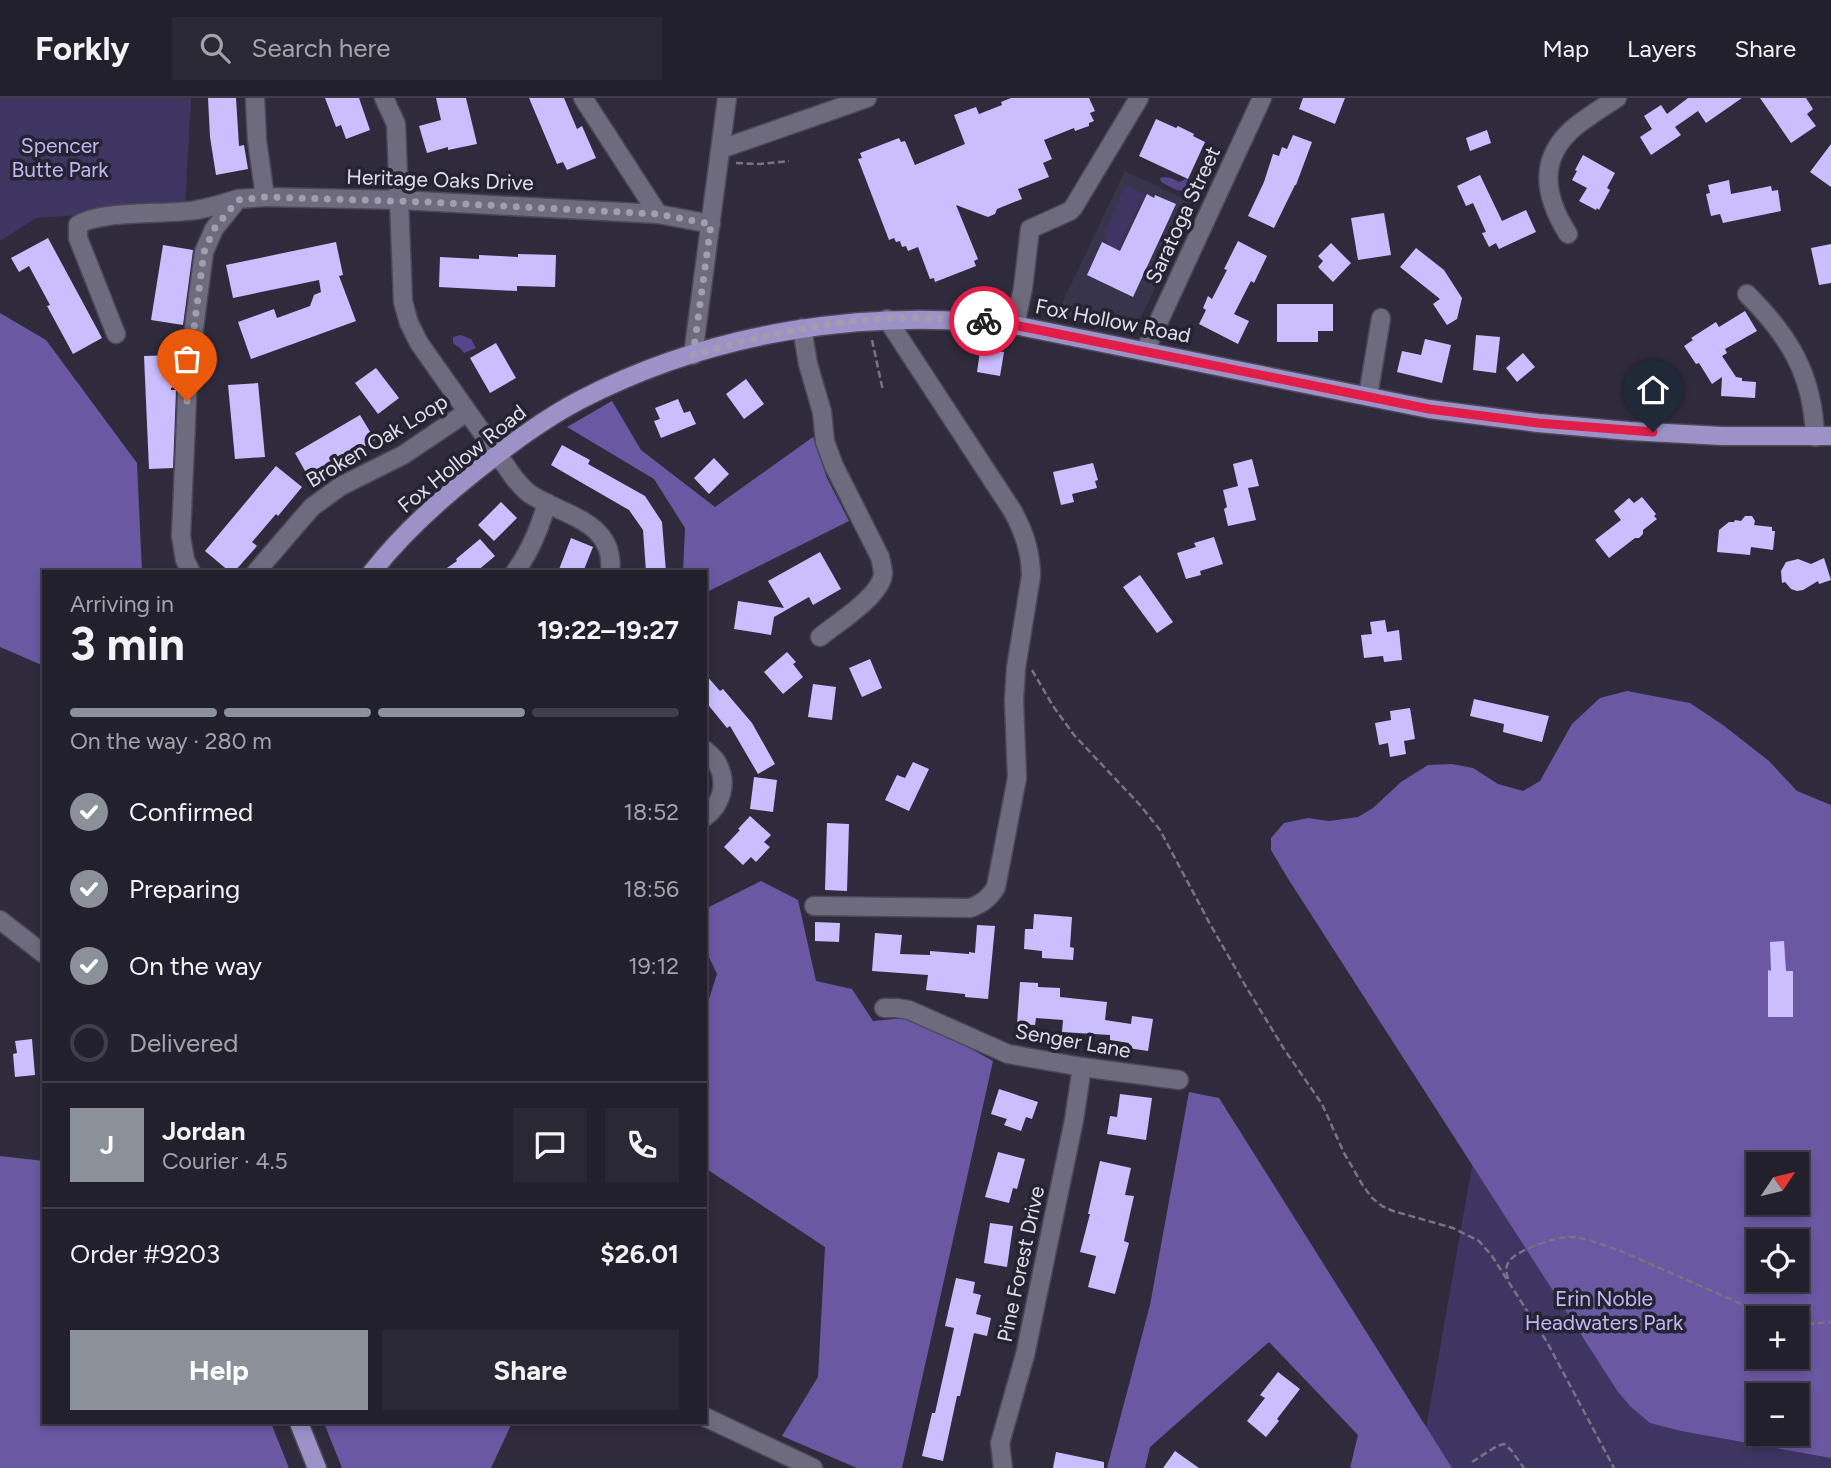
<!DOCTYPE html>
<html lang="en">
<head>
<meta charset="utf-8">
<style>
	body { margin:0; font-family:Figtree,sans-serif; background:#2b2836; color:#f1f3f6; height:100vh; display:flex; flex-direction:column; font-size:26px; white-space:nowrap }
	* { box-sizing:border-box; margin:0 }
	p { font-size:23px; color:#a3a3aa }
	.icon { flex:none; width:38px; height:38px; fill:none; stroke:currentColor; stroke-width:2; stroke-linecap:round; stroke-linejoin:round }
	.map { position:relative; flex:1; overflow:hidden }
	.sheet { position:absolute; left:42px; top:472px; width:665px; height:854px; display:flex; flex-direction:column; background:#23202e; border-radius:0px; box-shadow:0 4px 10px #0003,0 0 0 2px #403e4a }
	.sheet>* { flex:none }
	.needle { width:46px; rotate:55deg }
	.buttons { position:absolute; left:1746px; top:1054px; display:grid; gap:14px }
	.buttons a { display:grid; place-items:center; width:63px; height:63px; border-radius:0px; background:#23202e; box-shadow:0 4px 10px #0003,0 0 0 2px #403e4a; font-size:35px }
	.pin { position:absolute; display:grid; place-items:center; width:60px; height:60px; color:#fff; margin:-72px -30px; border-radius:50% 50% 50% 0; rotate:-45deg; box-shadow:0 0 7px #0007 }
	.pin .icon { rotate:45deg }
	.courier { position:absolute; display:grid; place-items:center; width:70px; height:70px; margin:-35px; border:5px solid #e11d48; border-radius:50%; background:#fff; color:#222; box-shadow:0 2px 9px #0007 }
	.summary em { font-style:normal; font-weight:700 }
	.summary div { display:flex; flex-direction:column-reverse }
	.summary { display:flex; align-items:center; justify-content:space-between; height:119px; padding:0 28px }
	h1 { font-size:46px; font-weight:700; line-height:52px }
	.bar { display:grid; grid-template-columns:repeat(4,1fr); gap:10px 7px; align-content:center; height:84px; padding:0 28px }
	.bar i { height:9px; border-radius:5px; background:#403e4a }
	.bar .on { background:#8c9099 }
	.bar p { grid-column:span 4 }
	.line { display:flex; align-items:center; gap:18px; padding:0 28px; border-top:2px solid #403e4a }
	.line div { flex:1 }
	.round { display:grid; place-items:center; flex:none; width:74px; height:74px; border-radius:0px; background:#2b2836 }
	ol { padding:0 28px; list-style:none }
	li { display:flex; align-items:center; gap:21px; height:77px }
	li p { margin-inline-start:auto }
	li .icon { padding:7px; border-radius:50%; background:#8c9099; color:#fff; stroke-width:4 }
	li:last-child { color:#a3a3aa }
	li i { width:38px; height:38px; border:4px solid #403e4a; border-radius:50% }
	.action { display:flex; gap:14px; margin-top:auto; padding:14px 28px }
	.action a { flex:1; height:80px; border-radius:0px; background:#8c9099; color:#fff; font-size:28px; font-weight:700; line-height:80px; text-align:center }
	.action a+a { background:#2b2836; color:#f1f3f6 }
	header { display:flex; align-items:center; gap:42px; box-sizing:border-box; height:98px; padding:0 35px; background:#23202e; border-bottom:2px solid #403e4a }
	header strong { font-size:33px }
	nav { display:flex; gap:38px; margin-inline-start:auto; font-size:24px }
	.search { width:490px; height:63px; background:#2b2836; display:flex; align-items:center; gap:18px; box-sizing:border-box; padding:0 24px; border-radius:0px; color:#a3a3aa; font-size:26px }
	.map>svg:first-child { display:block }
	.built { fill:#38344b }
	.green { fill:#3f3562; fill-rule:evenodd }
	.forest { fill:#6a58a2; fill-rule:evenodd }
	.water { fill:#57458c }
	.building { fill:#cabeff }
	.lines { fill:none; stroke-linecap:round; stroke-linejoin:round }
	.minor-casing { stroke:#4b4956; stroke-width:21 }
	.major-casing { stroke:#4b4956; stroke-width:21 }
	.path { stroke:#777383; stroke-width:2.5; stroke-dasharray:7 3.5; stroke-linecap:butt }
	.minor { stroke:#6e6b7f; stroke-width:18 }
	.major { stroke:#9c92c8; stroke-width:18 }
	.done { stroke:#a29fad; stroke-width:7; stroke-dasharray:0 12.6 }
	.route { stroke:#e11d48; stroke-width:9 }
	.labels { text-anchor:middle; stroke-width:7; stroke-linejoin:round; paint-order:stroke }
	.park-label { font-size:21px; fill:#c2b7f5; stroke:#252232 }
	.street-label { font-size:21px; fill:#e0dee9; stroke:#252232 }
</style>
</head>
<body>
<header>
<strong>Forkly</strong>
<div class="search"><svg class="icon" aria-label="search" viewBox="0 0 24 24"><circle cx="10" cy="10" r="6"/><path d="M15 15l6 6"/></svg>Search here</div>
<nav><a>Map</a><a>Layers</a><a>Share</a></nav>
</header>
<div class="map">
<svg width="1831" height="1370" viewBox="0 0 1831 1370">
	<rect width="100%" height="100%" fill="#2f2b3d"/>
	<path class="built" d="M1125,73l70,33 -56,117 -4,8 -5,1 -74,-14z"/>
	<g class="green">
		<path d="M0,0h191l-6,110 -149,10 -36,23z"/>
		<path d="M1126,87l18,9 -26,55 -6,2 -8,-4 3,-5 -2,-12z"/>
		<path d="M1478,1034l281,70h38l34,-26v292h-412zM1759,1143h38v38h-38zM1759,1220h38v38h-38zM1759,1297h38v38h-38z"/>
	</g>
	<g class="forest">
		<path d="M0,215l46,27 91,123 5,109h-98v94l-44,-19z"/>
		<path d="M612,303l29,49 74,57 98,-70 14,41 22,43 -144,72v-21h-22l2,-44 -31,-49 -87,-52z"/>
		<path d="M1627,593l63,12 33,22 46,36 28,30 34,14v653l-150,-27 -31,-8 -19,-16 -13,-15 -331,-515 -16,-27v-12l13,-15 24,-5 21,3 29,-4 15,-9 28,-26 27,-17 24,-1 21,4 25,16 25,7 17,-10 32,-57 28,-26zM1759,1066h38v38h-38zM1759,1143h38v38h-38zM1759,1220h38v38h-38zM1759,1297h38v38h-38z"/>
		<path d="M761,783l37,19 18,81 36,8 21,32 32,-3 41,17 47,26 -91,407h-45l-75,-32 36,-59 7,-130 -120,-79v-157l12,-37 -12,-25v-40z"/>
		<path d="M1189,994l30,6 233,370h-102l8,-33 -89,-93 -119,105 -5,21h-38l43,-163z"/>
		<path d="M0,1058l44,5v262h227l18,45h-289z"/>
		<path d="M324,1325h188l-21,45h-149z"/>
	</g>
	<g class="water">
		<path d="M1163,79l8,1 8,4 7,-3 3,3v5l-5,4 -8,-1 -15,-8 -1,-4z"/>
		<path d="M461,237l10,4 5,9 -12,5 -3,-4 -8,-6v-6z"/>
	</g>
	<g class="building">
		<path d="M208,0h28l3,48 5,-1 4,24 -32,6 -6,-38z"/>
		<path d="M325,0h34l11,32 -24,9 -5,-14 -5,2z"/>
		<path d="M436,0h30l11,46 -29,6v-3l-21,6 -8,-27 22,-6z"/>
		<path d="M529,0h35l13,31 5,-3 14,32 -29,12 -4,-8 -6,2z"/>
		<path d="M1011,0h78l6,13 -5,2 4,8 -5,2v3l-14,5 -1,-3 -30,12 8,19 -9,4 6,14 -31,12 4,10 -25,10 -2,5 -7,3 -32,-12 22,54 -4,2 2,5 -41,16 -1,-4 -4,1 -12,-32 -10,4 -2,-5 -4,1 -2,-6 -4,1 -2,-4 -5,2 -31,-81 4,-1 -2,-5 39,-15 2,4 4,-1 10,24 50,-21 -11,-29 22,-8 3,7 23,-9 -1,-3z"/>
		<path d="M1303,0h42l-10,26 -36,-15z"/>
		<path d="M1688,0h54l-36,25 -8,-12 -23,16 6,8 -30,20 -11,-18 12,-8 -8,-13 17,-11 6,9z"/>
		<path d="M1760,0h46l7,11 -6,5 9,12 -25,17z"/>
		<path d="M1156,21l20,9 2,-2 16,8 -1,2 12,6 -17,37 -49,-23z"/>
		<path d="M1487,32l4,13 -21,8 -4,-13z"/>
		<path d="M1293,37l19,7 -16,43h-1l-21,43 -26,-12 16,-34 9,-28 6,2 3,-9 5,2z"/>
		<path d="M1831,46v43l-21,-15z"/>
		<path d="M1583,57l32,18 -8,15 3,2 -11,20 -2,-2 -1,2 -17,-9 8,-13 -15,-8 5,-9 -2,-1z"/>
		<path d="M1480,77l22,46 24,-11 10,22 -37,17 -3,-6 -7,4 -7,-14 4,-1 -13,-29 -7,3 -9,-20z"/>
		<path d="M1729,82l2,14 40,-8 1,5 6,-1 3,21 -58,12 -3,-9 -9,2 -5,-22 4,-1 -2,-8z"/>
		<path d="M1147,96l7,4 1,-3 21,9 -43,93 -46,-22 15,-33 18,9z"/>
		<path d="M1384,115l7,42 -33,5 -7,-42z"/>
		<path d="M48,140l54,100 -29,16 -26,-48 3,-1 -21,-39 -10,6 -8,-14z"/>
		<path d="M1238,143l29,15 -13,27 -3,-2 -17,33 15,7 -11,23 -39,-20 7,-14 -3,-2 5,-12 4,3 15,-29 -3,-1z"/>
		<path d="M336,144l7,33 -4,1 17,45 -105,38 -13,-37 36,-13 3,9 33,-12 4,-11 7,-3 -2,-12 -86,18 -7,-33z"/>
		<path d="M1331,145l20,20 -18,19 -15,-15 5,-6 -5,-5z"/>
		<path d="M1831,146v39l-12,2 -8,-37z"/>
		<path d="M163,147l30,5 -10,75 -32,-5z"/>
		<path d="M1416,150l28,22 18,28 -5,21 -10,6 -14,-21 7,-5 -40,-32z"/>
		<path d="M518,156l38,1 -1,32 -38,-1v5l-78,-4 1,-30 39,2v-4l39,2z"/>
		<path d="M1277,206h56v27h-15v11h-41z"/>
		<path d="M1745,213l12,20 -32,18 2,4 -5,3 14,21 6,1v3l14,1 -1,16 -34,-2 1,-19 -10,7 -13,-21 -3,1 -12,-18 9,-6 -2,-2 25,-16 3,5z"/>
		<path d="M1476,237l24,2 -4,36 -23,-3z"/>
		<path d="M1425,241l26,6 -9,38 -45,-11 5,-21 19,4z"/>
		<path d="M496,245l20,35 -26,15 -20,-35z"/>
		<path d="M990,252l14,2 -4,24 -23,-4 3,-21 10,1z"/>
		<path d="M1523,255l12,14 -18,15 -11,-14z"/>
		<path d="M177,257l-1,31 -5,2v2h5l-3,78 -24,1 -5,-113z"/>
		<path d="M376,270l23,30 -21,16 -23,-31z"/>
		<path d="M746,281l18,25 -20,15 -18,-25z"/>
		<path d="M258,285l7,74 -30,2 -7,-74z"/>
		<path d="M678,301l6,14 6,-2 6,13 -35,14 -7,-17 6,-2 -5,-11z"/>
		<path d="M360,317l15,25 -65,40 -15,-27z"/>
		<path d="M562,347l28,15 -2,4 57,32 17,26 4,50h-20l-3,-42 -14,-20 -78,-45z"/>
		<path d="M714,360l15,16 -20,20 -15,-16z"/>
		<path d="M1252,361l7,27 -11,2 8,32 -28,6 -4,-17 3,-2 -4,-17 15,-4 -5,-22z"/>
		<path d="M1093,365l5,17 -3,1 2,7 -25,6 2,8 -13,3 -8,-33z"/>
		<path d="M276,368l26,21 -24,29 -2,-2 -24,28 5,4 -23,26h-4l-25,-21z"/>
		<path d="M1642,399l14,17 -2,2 3,3 -14,11v4l-4,4h-4l-26,20 -14,-18 26,-20 -7,-9 15,-13 5,5z"/>
		<path d="M501,404l16,16 -23,23 -16,-16z"/>
		<path d="M1745,418h7l3,5 -1,4 18,2v4h3l-2,19 -22,-3 -1,8 -33,-3 2,-22 10,-8h5l1,-2 6,1z"/>
		<path d="M1214,439l9,27 -23,7 1,4 -15,4 -9,-26 19,-6 -2,-4z"/>
		<path d="M571,440l22,9 -10,25h-25z"/>
		<path d="M480,441l15,17 -19,16h-35l16,-11 -1,-2z"/>
		<path d="M820,454l21,37 -28,16 -4,-8 -35,20 -3,18 -37,-6 4,-28 46,7 -16,-27z"/>
		<path d="M1824,460l7,22 -12,4 -1,-3 -15,9 -6,1 -6,-2 -6,-7 -3,1 -1,-12 5,-9 12,-3 13,5z"/>
		<path d="M1140,477l33,47 -16,11 -34,-46z"/>
		<path d="M1385,522l2,12 12,-2 3,30 -18,2 -1,-6 -19,2 -3,-23 11,-1 -2,-12z"/>
		<path d="M787,554l9,10 -3,2 10,13 -20,17 -19,-22z"/>
		<path d="M870,561l12,29 -20,9 -13,-29z"/>
		<path d="M705,576l15,17 3,-2 29,34 23,41 -17,10 -28,-48 -3,2 -22,-27z"/>
		<path d="M813,586l23,3 -4,33 -24,-3z"/>
		<path d="M1474,601l75,17 -7,26 -39,-10 1,-8 -34,-8z"/>
		<path d="M1410,610l5,31 -11,2 2,13 -16,3 -2,-14 -9,2 -4,-22 16,-3 -1,-9z"/>
		<path d="M913,664l16,7 -20,42 -24,-11 12,-25 8,3z"/>
		<path d="M754,679l23,3 -4,32 -23,-3z"/>
		<path d="M750,718l21,19 -7,7 6,5 -14,15 -5,-5 -8,8 -19,-18 16,-17 -2,-1z"/>
		<path d="M827,725l22,1 -2,67 -22,-1z"/>
		<path d="M1034,816l38,3 -2,30 4,1 -1,12 -31,-2v-7l-18,-2 1,-20h8z"/>
		<path d="M815,824l25,1 -1,19 -24,-1z"/>
		<path d="M977,827l18,1 -7,73 -23,-2v-3l-39,-4 2,-15 -56,-4 3,-38 27,2 -2,19 30,1v-4l39,3v-2l6,1z"/>
		<path d="M1784,843l2,30h7v46h-25v-47l3,1 -1,-29z"/>
		<path d="M1020,884l18,1v4l22,1v9l47,5 -2,18 26,4 1,-8 21,3 -5,32 -20,-3 1,-5 -19,-3v-5l-48,-3 1,-12 -27,-2 -1,7 -18,-1z"/>
		<path d="M32,941l3,36 -20,2 -2,-23 4,-1 -2,-12z"/>
		<path d="M999,991l39,13 -6,17 -6,-2 -5,14 -17,-6 3,-6 -16,-5z"/>
		<path d="M1120,996l32,4 -6,42 -39,-6 3,-18 7,1z"/>
		<path d="M998,1054l27,7 -8,30 -4,-1 -4,15 -24,-6z"/>
		<path d="M1100,1063l31,7 -6,27 9,1 -10,45 5,2 -14,51 -27,-7 8,-31 -16,-4 10,-38h-2z"/>
		<path d="M990,1125l23,3 -6,41 -23,-4z"/>
		<path d="M956,1180l19,4 -2,11 8,2 -5,19 15,4 -4,18 -13,-3 -14,63h-3l-14,65 -21,-5 10,-43h3l19,-85 -9,-2z"/>
		<path d="M1278,1274l22,17 -23,30 2,2 -13,16 -19,-16 18,-23 -5,-3z"/>
		<path d="M1175,1353l24,17h-36z"/>
		<path d="M1056,1354l48,10v6h-51z"/>
	</g>
	<g class="lines">
		<defs>
			<g id="minor">
				<path d="M255,0l2,42 8,57 135,3 258,14 53,10"/>
				<path d="M384,0l12,26 7,178 6,21 10,20 96,136c5,5 10,12 15,15 33,22 86,27 80,78"/>
				<path d="M583,0l75,116"/>
				<path d="M721,51l146,-51"/>
				<path d="M1568,136c-24,-38 -31,-76 8,-108 13,-10 27,-19 41,-28"/>
				<path d="M1747,196c43,43 66,81 68,143"/>
				<path d="M1015,227l8,-37 7,-59 40,-18 3,-3 66,-110"/>
				<path d="M802,230l6,36 14,48 3,30 9,24 46,91c1,5 3,12 3,17 -2,22 -46,49 -63,63"/>
				<path d="M116,236l-38,-96v-13c22,-15 89,-10 118,-15 14,-2 28,-7 42,-11"/>
				<path d="M1145,253l117,-253"/>
				<path d="M693,257l34,-257"/>
				<path d="M1368,298l13,-78"/>
				<path d="M191,474l-6,-12 -4,-24 7,-162 16,-122 10,-23 24,-30 27,-2"/>
				<path d="M256,474l56,-65 29,-21 62,-31 64,-43"/>
				<path d="M515,474c15,-20 25,-45 32,-69"/>
				<path d="M705,652c4,4 10,8 12,13 11,19 5,41 -12,54"/>
				<path d="M814,808l156,2c12,-4 20,-10 26,-21l21,-109 -3,-78 2,-32 15,-92c0,-24 -7,-45 -19,-66l-125,-191"/>
				<path d="M0,822l44,34"/>
				<path d="M884,910h13l12,2 99,44 74,13 97,13"/>
				<path d="M705,1319l108,51"/>
				<path d="M1003,1370l-3,-25 25,-88 49,-235 8,-53"/>
			</g>
			<g id="major">
				<path d="M372,474c30,-38 65,-70 103,-100 33,-26 67,-52 105,-72 133,-69 291,-93 439,-74l410,83 109,14 91,8 93,5h109"/>
				<path d="M299,1325l18,45"/>
			</g>
		</defs>
		<use href="#minor" class="minor-casing"/>
		<use href="#major" class="major-casing"/>
		<g class="path">
			<path d="M736,65l24,1 29,-3"/>
			<path d="M872,242l11,51"/>
			<path d="M1032,572l21,36 21,29 66,70 20,25 50,94 35,61 39,64 38,55 22,49 18,31 9,13 11,9 11,5 60,17 26,13 13,15 55,86 67,126"/>
			<path d="M1508,1181c-1,-5 -3,-10 0,-16 5,-12 46,-25 59,-26 17,-1 37,9 54,14l152,67"/>
			<path d="M1797,1224l11,2 23,-2"/>
			<path d="M1472,1364l25,-16 7,-2 7,6 13,18"/>
		</g>
		<use href="#minor" class="minor"/>
		<use href="#major" class="major"/>
	</g>
	<g class="lines">
		<path class="done" d="M187,303l1,-27 16,-122 10,-23 24,-29 27,-3 161,5 232,12 53,10 -18,131c58,-17 114,-29 174,-35 38,-4 79,-2 117,1"/>
		<path class="route" d="M984,223l35,5 410,83 109,14 115,9"/>
	</g>
	<g class="labels">
		<g class="park-label">
			<text x="60" y="55">Spencer<tspan x="60" dy="24">Butte Park</tspan></text>
			<text x="1604" y="1208">Erin Noble<tspan x="1604" dy="24">Headwaters Park</tspan></text>
		</g>
		<g class="street-label">
			<text transform="translate(440 82) rotate(2)" y="7">Heritage Oaks Drive</text>
			<text transform="translate(1183 117) rotate(-65)" y="7">Saratoga Street</text>
			<text transform="translate(1113 223) rotate(11)" y="7">Fox Hollow Road</text>
			<text transform="translate(377 343) rotate(-31)" y="7">Broken Oak Loop</text>
			<text transform="translate(462 361) rotate(-39)" y="7">Fox Hollow Road</text>
			<text transform="translate(1073 943) rotate(10)" y="7">Senger Lane</text>
			<text transform="translate(1021 1166) rotate(-78)" y="7">Pine Forest Drive</text>
		</g>
	</g>
</svg>
<div class="buttons">
<a><svg class="needle" viewBox="-14 -14 28 28"><path d="M0-13l5 13h-10z" fill="#e53935"/><path d="M0 13l5-13h-10z" fill="#a3a3aa"/></svg></a>
<a><svg class="icon" aria-label="locate" viewBox="0 0 24 24"><circle cx="12" cy="12" r="6"/><path d="M12 2v4M12 18v4M2 12h4M18 12h4"/></svg></a>
<a>+</a>
<a>−</a>
</div>
<div class="pin" style="left:187px;top:303px;background:#ea580c"><svg class="icon" aria-label="bag" viewBox="0 0 24 24"><path d="M5 8h14l-1 12H6zM9 8a3 3 0 0 1 6 0"/></svg></div>
<div class="pin" style="left:1653px;top:334px;background:#1f2937"><svg class="icon" aria-label="home" viewBox="0 0 24 24"><path d="M3 11l9-7 9 7M6 9v11h12V9"/></svg></div>
<div class="courier" style="left:984px;top:223px"><svg class="icon" aria-label="bike" viewBox="0 0 24 24"><circle cx="6" cy="16" r="4"/><circle cx="18" cy="16" r="4"/><path d="M6 16l4-8h5l3 8M10 8l3 8H6M13 5h3"/></svg></div>
<section class="sheet">
<div class="summary"><div><h1>3 min</h1><p>Arriving in</p></div><em>19:22–19:27</em></div>
<div class="bar"><i class="on"></i><i class="on"></i><i class="on"></i><i></i><p>On the way · 280 m</p></div>
<ol>
<li><svg class="icon" aria-label="check" viewBox="0 0 24 24"><path d="M5 12l5 5 9-10"/></svg>Confirmed<p>18:52</p></li>
<li><svg class="icon" aria-label="check" viewBox="0 0 24 24"><path d="M5 12l5 5 9-10"/></svg>Preparing<p>18:56</p></li>
<li><svg class="icon" aria-label="check" viewBox="0 0 24 24"><path d="M5 12l5 5 9-10"/></svg>On the way<p>19:12</p></li>
<li><i></i>Delivered</li>
</ol>
<div class="line" style="height:126px"><b class="round" style="background:#8c9099;color:#fff">J</b><div><b>Jordan</b><p>Courier · 4.5</p></div><a class="round"><svg class="icon" aria-label="chat" viewBox="0 0 24 24"><path d="M4 5h16v11H9l-5 4z"/></svg></a><a class="round"><svg class="icon" aria-label="phone" viewBox="0 0 24 24"><path d="M5 4h4l2 5-3 2q2 4 5 5l2-3 5 2v4C11 20 4 13 5 4z"/></svg></a></div>
<div class="line" style="height:91px"><div>Order #9203</div><b>$26.01</b></div>
<div class="action"><a>Help</a><a>Share</a></div>
</section>
</div>
</body>
</html>
